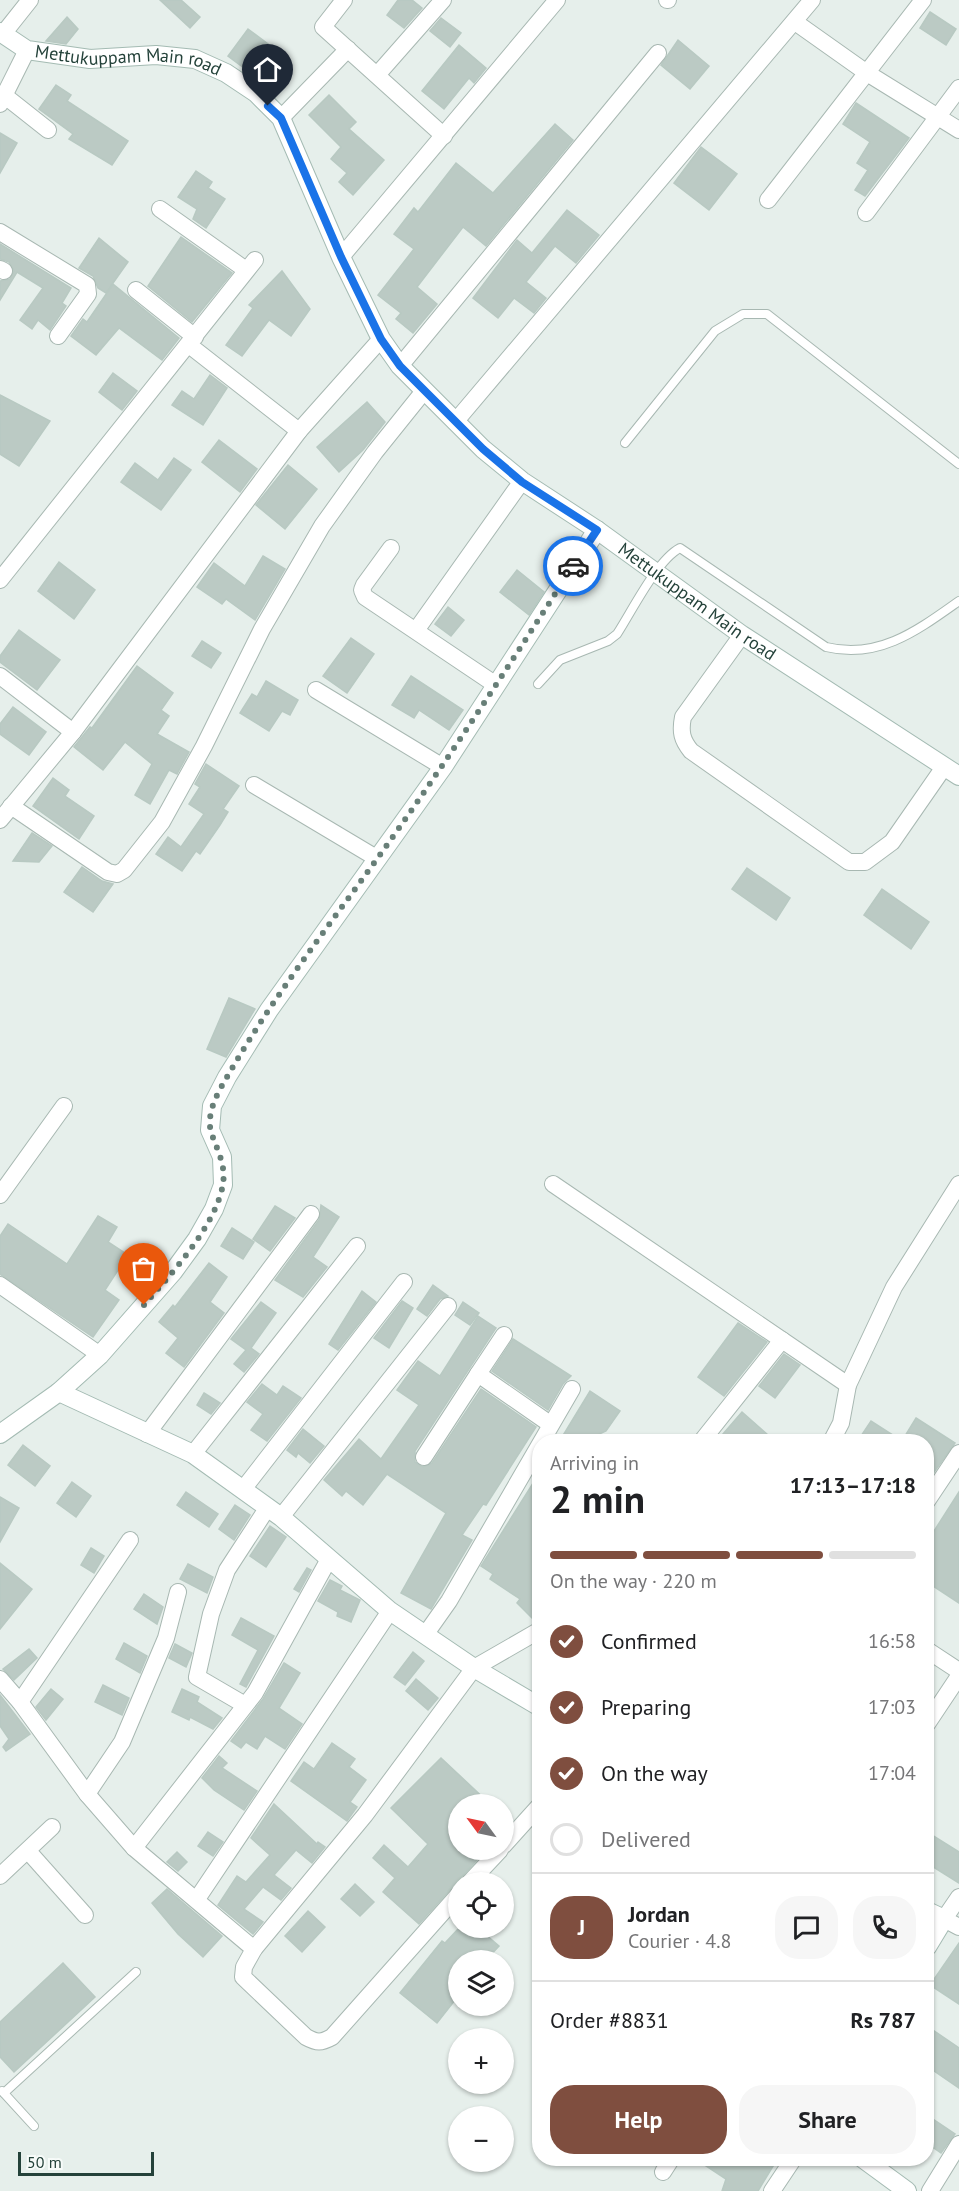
<!DOCTYPE html>
<html lang="en">
<head>
<meta charset="utf-8">
<style>
	body { margin:0; font-family:"PT Sans",sans-serif; background:#f6f6f6; color:#202124; height:100vh; display:flex; flex-direction:column; font-size:22px; white-space:nowrap }
	* { box-sizing:border-box; margin:0 }
	p { font-size:20px; color:#757577 }
	.icon { flex:none; width:33px; height:33px; fill:none; stroke:currentColor; stroke-width:2; stroke-linecap:round; stroke-linejoin:round }
	.map { position:relative; flex:1; overflow:hidden }
	.side { position:absolute; left:532px; top:1434px; width:402px; height:732px; display:flex; flex-direction:column; background:#fff; border-radius:24px; box-shadow:0 2px 4px #0004 }
	.side>* { flex:none }
	.needle { width:39px; rotate:303deg }
	.buttons { position:absolute; left:448px; top:1794px; display:grid; gap:12px }
	.buttons a { display:grid; place-items:center; width:66px; height:66px; border-radius:50%; background:#fff; box-shadow:0 2px 4px #0004; font-size:30px }
	.scale { position:absolute; left:18px; bottom:15px; width:136px; box-sizing:border-box; padding-left:6px; border:3px solid #24423a; border-top:0; font-size:16px; line-height:21px; white-space:nowrap; color:#24423a; -webkit-text-stroke:4px #f7fbf9; paint-order:stroke }
	.pin { position:absolute; display:grid; place-items:center; width:51px; height:51px; color:#fff; margin:-62px -26px; border-radius:50% 50% 50% 0; rotate:-45deg; box-shadow:0 0 6px #0007 }
	.pin .icon { rotate:45deg }
	.courier { position:absolute; display:grid; place-items:center; width:60px; height:60px; margin:-30px; border:4px solid #1a73e8; border-radius:50%; background:#fff; color:#222; box-shadow:0 2px 8px #0007 }
	.headline em { font-style:normal; font-weight:800 }
	.headline div { display:flex; flex-direction:column-reverse }
	.headline { display:flex; align-items:center; justify-content:space-between; height:102px; padding:0 18px }
	h1 { font-size:39px; font-weight:800; line-height:45px }
	.bar { display:grid; grid-template-columns:repeat(4,1fr); gap:9px 6px; align-content:center; height:72px; padding:0 18px }
	.bar i { height:8px; border-radius:4px; background:#e0e0e0 }
	.bar .current { background:#7f4e3f }
	.bar p { grid-column:span 4 }
	.line { display:flex; align-items:center; gap:15px; padding:0 18px; border-top:2px solid #e0e0e0 }
	.line div { flex:1 }
	.round { display:grid; place-items:center; flex:none; width:63px; height:63px; border-radius:24px; background:#f6f6f6 }
	ol { padding:0 18px; list-style:none }
	li { display:flex; align-items:center; gap:18px; height:66px }
	li p { margin-inline-start:auto }
	li .icon { padding:6px; border-radius:50%; background:#7f4e3f; color:#fff; stroke-width:4 }
	li:last-child { color:#757577 }
	li i { width:33px; height:33px; border:3px solid #e0e0e0; border-radius:50% }
	.action { display:flex; gap:12px; margin-top:auto; padding:12px 18px }
	.action a { flex:1; height:69px; border-radius:24px; background:#7f4e3f; color:#fff; font-size:24px; font-weight:800; line-height:69px; text-align:center }
	.action a+a { background:#f6f6f6; color:#202124 }
	.map>svg:first-child { display:block }
	.building { fill:#bbcac4; stroke:#b8c9c2; stroke-width:1.5 }
	.lines { fill:none; stroke-linecap:round; stroke-linejoin:round }
	.lane-casing { stroke:#a8b8b2; stroke-width:10 }
	.street-casing { stroke:#a8b8b2; stroke-width:18 }
	.secondary-casing { stroke:#a4bbb3; stroke-width:20 }
	.lane { stroke:#fff; stroke-width:8 }
	.street { stroke:#fff; stroke-width:16 }
	.secondary { stroke:#fff; stroke-width:18 }
	.done { stroke:#687f78; stroke-width:6; stroke-dasharray:0 10.8 }
	.route { stroke:#1a73e8; stroke-width:8 }
	.labels { text-anchor:middle; stroke-width:5; stroke-linejoin:round; paint-order:stroke }
	.street-label { font-size:18px; fill:#24423a; stroke:#f7fbf9 }
</style>
</head>
<body>
<div class="map">
<svg width="959" height="2191" viewBox="0 0 959 2191">
	<rect width="100%" height="100%" fill="#e6efeb"/>
	<g class="building">
		<path d="M160,0h21l19,17 -10,11z"/>
		<path d="M398,0h14l10,8 -18,20 -17,-13z"/>
		<path d="M930,12l26,17 -10,16 -26,-17z"/>
		<path d="M67,17l11,12 -12,15 -20,-3z"/>
		<path d="M441,18l20,15 -11,14 -20,-16z"/>
		<path d="M248,29l24,18 -20,27 -24,-18z"/>
		<path d="M678,40l31,26 -19,23 -29,-24z"/>
		<path d="M459,45l27,23 -12,15 -5,-5 -25,31 -22,-18z"/>
		<path d="M56,85l15,10 -4,6 61,40 -16,24 -43,-26 4,-5 -34,-25z"/>
		<path d="M329,95l27,27 -7,7 35,31 -31,35 -14,-13 8,-9 -16,-14 10,-12 -32,-32z"/>
		<path d="M856,103l53,35 -44,58 -10,-6 13,-20 -11,-7 13,-21 -27,-18z"/>
		<path d="M555,124l18,16 -87,106 -23,-19 -46,60 20,17 -24,29 -17,-14 5,-6 -23,-18 36,-46 -20,-15 20,-26 4,4 38,-49 37,30z"/>
		<path d="M0,133l17,10 -17,30z"/>
		<path d="M701,147l36,27 -28,36 -35,-27z"/>
		<path d="M196,171l16,11 -4,6 17,11 -19,29 -13,-9 4,-10 -19,-12z"/>
		<path d="M567,210l32,25 -23,28 -21,-17 -29,36 20,16 -12,15 -20,-15 -16,20 -25,-20 44,-58 15,13z"/>
		<path d="M181,237l51,36 -40,49 -44,-36z"/>
		<path d="M99,238l29,24 -22,31 -8,-5 -5,-12 -14,-8z"/>
		<path d="M0,244l71,44 -9,15 4,3 -16,24 -12,-10 -6,9 -12,-9 23,-32 -26,-16 -17,28v-19l10,-2 4,-8 -5,-9 -9,-3z"/>
		<path d="M282,271l28,38 -19,27 -22,-16 -27,36 -16,-11 27,-37 -4,-3z"/>
		<path d="M113,284l66,54 -17,22 -43,-32 -23,27 -25,-19 12,-17 4,3z"/>
		<path d="M113,373l24,18 -15,19 -23,-18z"/>
		<path d="M210,375l17,13 -24,37 -31,-20 10,-14 12,8z"/>
		<path d="M0,395l50,26 -31,45 -19,-12z"/>
		<path d="M367,402l18,20 -22,28 -24,22 -22,-25z"/>
		<path d="M219,440l38,29 -17,23 -38,-30z"/>
		<path d="M174,458l17,12 -30,40 -40,-28 14,-19 23,17z"/>
		<path d="M288,465l29,24 -32,40 -29,-24z"/>
		<path d="M263,556l22,13 -30,51 -29,-21 -4,5 -25,-17 17,-24 31,23z"/>
		<path d="M59,562l36,28 -21,29 -36,-28z"/>
		<path d="M517,570l27,22 -15,23 -29,-23z"/>
		<path d="M448,607l16,13 -13,16 -16,-12z"/>
		<path d="M19,630l41,30 -23,30 -37,-28v-6z"/>
		<path d="M351,638l23,16 -27,39 -24,-17z"/>
		<path d="M202,641l19,12 -10,15 -19,-12z"/>
		<path d="M137,666l36,27 -12,17 8,6 -12,18 32,18 -12,22 -8,-4 -19,34 -15,-9 17,-31 -27,-22 -22,28 -29,-23 16,-20 2,1z"/>
		<path d="M411,676l52,34 -14,20 -30,-20 -5,8 -22,-13z"/>
		<path d="M266,681l32,19 -8,15 -8,-4 -13,20 -29,-18 12,-19 5,3z"/>
		<path d="M13,707l33,25 -17,23 -29,-21v-10z"/>
		<path d="M206,764l33,22 -16,23 5,3 -8,13 -20,29 -4,-3 -14,20 -26,-17 12,-17 13,10 23,-33 -15,-10 11,-17 -5,-3z"/>
		<path d="M53,778l16,12 -4,6 29,20 -15,23 -46,-33z"/>
		<path d="M32,833l20,13 -13,16 -26,-1z"/>
		<path d="M82,867l20,14 11,3 -20,28 -29,-20z"/>
		<path d="M747,868l43,30 -14,22 -44,-31z"/>
		<path d="M882,889l47,33 -18,27 -47,-34z"/>
		<path d="M229,998l26,11 -29,48 -19,-8z"/>
		<path d="M321,1205l18,12 -26,40 14,10 -24,30 -28,-17 44,-60z"/>
		<path d="M275,1206l20,12 -25,33 -17,-12z"/>
		<path d="M98,1216l19,11 -9,15 20,13 -23,35 14,10 -26,37 -93,-63v-38l8,-12 59,40z"/>
		<path d="M232,1228l22,14 -11,17 -22,-13z"/>
		<path d="M209,1263l18,14 -17,25 14,11 -40,54 -18,-14 12,-15 -19,-16 14,-17 2,2z"/>
		<path d="M433,1285l15,11 -8,3 -13,17 -10,-7z"/>
		<path d="M362,1291l14,11 -38,48 -9,-6z"/>
		<path d="M402,1301l11,7 -24,40 -15,-10z"/>
		<path d="M261,1302l15,11 -25,35 8,6 -15,18 -10,-8 12,-14 -15,-11z"/>
		<path d="M463,1302l16,11 -9,12 -15,-10z"/>
		<path d="M478,1316l18,12 -81,123v11l8,5 9,-4 49,-74 55,38 -50,78 -3,-1 -21,31 10,5 -41,69 -30,-16 45,-80 -59,-39 -24,31 -17,-14 -4,5 -18,-16 35,-41 22,20 38,-54 -22,-15 21,-29 22,15z"/>
		<path d="M738,1323l29,19 -43,54 -26,-19z"/>
		<path d="M513,1339l58,37 -8,8 -15,26 -56,-39z"/>
		<path d="M784,1354l16,11 -25,33 -16,-12z"/>
		<path d="M262,1384l15,11 6,-9 18,12 -34,43 -16,-11 12,-16 -16,-12z"/>
		<path d="M590,1391l30,20 -14,20 -24,11h-23z"/>
		<path d="M204,1393l16,10 -9,11 -14,-9z"/>
		<path d="M742,1412l34,30h-60z"/>
		<path d="M916,1418l39,25 -28,39v-40h-70l14,-21 31,20z"/>
		<path d="M303,1429l21,17 -14,17 -12,-10 -2,4 -9,-7z"/>
		<path d="M23,1445l27,21 -15,20 -27,-21z"/>
		<path d="M540,1472v148l-5,1 -18,-18 3,-4 -30,-20 3,-5 -12,-8z"/>
		<path d="M72,1482l19,14 -15,21 -19,-14z"/>
		<path d="M186,1492l32,22 -9,13 -32,-22z"/>
		<path d="M959,1492v111l-32,-21v-40z"/>
		<path d="M0,1497l19,11 -19,34z"/>
		<path d="M235,1505l15,10 -16,25 -15,-11z"/>
		<path d="M270,1526l16,11 -20,30 -16,-11z"/>
		<path d="M91,1548l13,8 -10,17 -13,-8z"/>
		<path d="M0,1563l32,26 -32,40z"/>
		<path d="M188,1564l25,13 -6,16 -27,-14z"/>
		<path d="M307,1568l4,2 -12,22 -5,-3z"/>
		<path d="M330,1580l12,6 -2,4 20,10 -9,22 -14,-6 1,-4 -20,-11z"/>
		<path d="M144,1594l19,13 -6,17 -23,-15z"/>
		<path d="M241,1618l33,18 -28,51 -6,-3 18,-34 -26,-15z"/>
		<path d="M124,1643l23,13 -7,17 -24,-14z"/>
		<path d="M175,1644l17,9 -6,14 -17,-9z"/>
		<path d="M29,1649l8,9 -23,22 -11,-11z"/>
		<path d="M413,1652l11,9 -19,24 -11,-8z"/>
		<path d="M284,1663l16,10 -21,35 23,16 -17,25 -20,-13 -8,13 -11,-7 -5,6 -10,-7 32,-42z"/>
		<path d="M416,1679l22,19 -10,12 -22,-19z"/>
		<path d="M103,1685l26,13 -7,17 -27,-13z"/>
		<path d="M51,1689l12,10 -17,21 -10,-13z"/>
		<path d="M182,1689l17,8 -2,5 25,16 -9,11 -23,-12 -1,3 -17,-8z"/>
		<path d="M0,1695l30,39 -24,17 -3,-4 6,-8 -9,-13z"/>
		<path d="M332,1743l23,16 -6,8 17,13 -16,22 7,5 -10,14 -56,-40 13,-19 10,7z"/>
		<path d="M219,1756l8,7 -5,5 35,23 -13,19 -30,-20 -12,-12z"/>
		<path d="M441,1758l49,46h-31v46h27l-67,74 -36,-32 12,-14 -22,-20 11,-13 24,22 20,-23 -37,-36z"/>
		<path d="M274,1804l43,40 1,-2 7,5 -13,16 -16,-13 -22,25 17,13 -10,12 -18,-13 -19,22 19,13 -10,12 -35,-29 19,-29 9,6 24,-27 -19,-17z"/>
		<path d="M208,1832l15,10 -10,14 -15,-10z"/>
		<path d="M927,1832l32,20v31l-32,-20z"/>
		<path d="M177,1852l10,10 -9,9 -11,-9z"/>
		<path d="M355,1884l19,18 -14,14 -19,-17z"/>
		<path d="M167,1889l55,47 -19,21 -25,-23 -26,-31z"/>
		<path d="M308,1911l17,16 -23,25 -17,-16z"/>
		<path d="M459,1928h19l21,18 -13,14h-27v35l-22,28 -37,-30 42,-52 3,2z"/>
		<path d="M959,1943v61l-29,-19z"/>
		<path d="M63,1963l32,34 -81,75 -14,-15v-35z"/>
		<path d="M927,2026l32,22v40l-32,-22z"/>
		<path d="M927,2115l28,19 -14,19 -14,-10z"/>
		<path d="M694,2158h84l-20,33h-36l4,-12z"/>
	</g>
	<g class="lines">
		<defs>
			<g id="lane">
				<path d="M625,443l90,-112 28,-17h24l192,150"/>
				<path d="M538,684l22,-24 48,-19 9,-7c15,-23 40,-74 63,-86l146,99c53,13 92,-17 133,-46"/>
				<path d="M2,2091l32,35"/>
				<path d="M4,2093l132,-121"/>
			</g>
			<g id="street">
				<path d="M344,0l-21,27 121,109"/>
				<path d="M667,0h1"/>
				<path d="M795,22l72,51 92,57"/>
				<path d="M3,34l27,-34"/>
				<path d="M377,75l66,-75"/>
				<path d="M5,96l43,34"/>
				<path d="M0,104l27,-54"/>
				<path d="M281,118l67,-69"/>
				<path d="M768,200l155,-200"/>
				<path d="M160,209l86,61"/>
				<path d="M866,213l93,-125"/>
				<path d="M0,232l87,53 1,9 -30,42"/>
				<path d="M341,257l216,-257"/>
				<path d="M0,269l4,2"/>
				<path d="M136,290l59,47"/>
				<path d="M189,345l110,86"/>
				<path d="M400,366l258,-313"/>
				<path d="M455,422l357,-422"/>
				<path d="M391,548l-27,37 -2,5 3,7 131,88"/>
				<path d="M0,580l255,-320"/>
				<path d="M417,629l105,-148"/>
				<path d="M742,635l-59,82c-3,15 -1,23 8,34l158,111h16l27,-20 52,-75"/>
				<path d="M0,676l73,56"/>
				<path d="M316,690l127,77"/>
				<path d="M254,785l124,74"/>
				<path d="M11,806l97,66 9,2 7,-4 38,-48 42,-76 58,-117 60,-103 53,-74 49,-61"/>
				<path d="M0,820l73,-88 226,-301 82,-92"/>
				<path d="M553,1184l295,201"/>
				<path d="M0,1195l64,-89"/>
				<path d="M0,1285l100,70"/>
				<path d="M478,1374l26,-39"/>
				<path d="M147,1434l164,-220"/>
				<path d="M701,1442l81,-102"/>
				<path d="M831,1442l10,-19 7,-38 46,-98 65,-103"/>
				<path d="M193,1454l164,-208"/>
				<path d="M424,1457l54,-83 72,50"/>
				<path d="M244,1488l160,-206"/>
				<path d="M927,1501l32,-48"/>
				<path d="M281,1517l167,-211"/>
				<path d="M425,1635l24,-34 123,-212"/>
				<path d="M927,1650l32,21"/>
				<path d="M0,1679l20,23 67,92 47,54 120,101"/>
				<path d="M20,1702l110,-162"/>
				<path d="M245,1705l-48,-28 14,-63 16,-44 41,-63"/>
				<path d="M927,1724l32,-48"/>
				<path d="M87,1794l35,-52 44,-104 12,-46"/>
				<path d="M504,1845l36,-40"/>
				<path d="M134,1848l121,-155 74,-134"/>
				<path d="M28,1851l57,64"/>
				<path d="M0,1876l52,-49"/>
				<path d="M470,1882l30,-32"/>
				<path d="M459,1894l-127,143c-11,6 -15,6 -26,0l-63,-60 1,-10 10,-18 111,-134 109,-147 66,-38"/>
				<path d="M959,1897l-15,22 15,8"/>
				<path d="M197,1899l193,-288"/>
				<path d="M663,2172l9,-14"/>
				<path d="M772,2191l22,-33"/>
				<path d="M930,2191l29,-47"/>
			</g>
			<g id="secondary">
				<path id="s1" d="M0,32l27,18 63,9 66,-4 39,4 31,14 30,20 25,25 60,139 40,82 19,27 83,83 39,32 75,49 145,105 217,141"/>
				<path d="M59,1392l134,62 88,63 109,94 84,57 66,39"/>
				<path d="M0,1434l59,-42 41,-37 73,-83 24,-33 17,-30 9,-24 -1,-28 -12,-27 2,-24 15,-29 42,-67 174,-243 154,-237"/>
				<path d="M927,1911l17,8 -17,28"/>
				<path d="M862,2158l45,33"/>
			</g>
		</defs>
		<use href="#lane" class="lane-casing"/>
		<use href="#street" class="street-casing"/>
		<use href="#secondary" class="secondary-casing"/>
		<use href="#lane" class="lane"/>
		<use href="#street" class="street"/>
		<use href="#secondary" class="secondary"/>
	</g>
	<g class="lines">
		<path class="done" d="M144,1305c27,-31 72,-79 79,-121 3,-20 -6,-34 -12,-52 -5,-19 7,-40 16,-55 48,-84 109,-160 165,-239 63,-89 122,-180 181,-272"/>
		<path class="route" d="M268,106l13,12 60,139 40,82 19,27 83,83 39,33 75,48 -24,36"/>
	</g>
	<g class="labels">
		<g class="street-label">
			<text dy="6" stroke="none"><textPath href="#s1" startOffset="135">Mettukuppam Main road</textPath></text>
			<text dy="6" stroke="none"><textPath href="#s1" startOffset="963">Mettukuppam Main road</textPath></text>
		</g>
	</g>
</svg>
<div class="buttons">
<a><svg class="needle" viewBox="-14 -14 28 28"><path d="M0-13l5 13h-10z" fill="#e53935"/><path d="M0 13l5-13h-10z" fill="#757577"/></svg></a>
<a><svg class="icon" aria-label="locate" viewBox="0 0 24 24"><circle cx="12" cy="12" r="6"/><path d="M12 2v4M12 18v4M2 12h4M18 12h4"/></svg></a>
<a><svg class="icon" aria-label="layers" viewBox="0 0 24 24"><path d="M12 4l9 5-9 5-9-5zM3 14l9 5 9-5"/></svg></a>
<a>+</a>
<a>−</a>
</div>
<div class="scale">50 m</div>
<div class="pin" style="left:144px;top:1305px;background:#ea580c"><svg class="icon" aria-label="bag" viewBox="0 0 24 24"><path d="M5 8h14l-1 12H6zM9 8a3 3 0 0 1 6 0"/></svg></div>
<div class="pin" style="left:268px;top:106px;background:#1f2937"><svg class="icon" aria-label="home" viewBox="0 0 24 24"><path d="M3 11l9-7 9 7M6 9v11h12V9"/></svg></div>
<div class="courier" style="left:573px;top:566px"><svg class="icon" aria-label="car" viewBox="0 0 24 24"><path d="M5 17H2v-5l4-1 3-4h7l3 4 3 1v5h-3M9 17h6M6 11h13"/><circle cx="7" cy="17" r="2"/><circle cx="17" cy="17" r="2"/></svg></div>
<section class="side">
<div class="headline"><div><h1>2 min</h1><p>Arriving in</p></div><em>17:13–17:18</em></div>
<div class="bar"><i class="current"></i><i class="current"></i><i class="current"></i><i></i><p>On the way · 220 m</p></div>
<ol>
<li><svg class="icon" aria-label="check" viewBox="0 0 24 24"><path d="M5 12l5 5 9-10"/></svg>Confirmed<p>16:58</p></li>
<li><svg class="icon" aria-label="check" viewBox="0 0 24 24"><path d="M5 12l5 5 9-10"/></svg>Preparing<p>17:03</p></li>
<li><svg class="icon" aria-label="check" viewBox="0 0 24 24"><path d="M5 12l5 5 9-10"/></svg>On the way<p>17:04</p></li>
<li><i></i>Delivered</li>
</ol>
<div class="line" style="height:108px"><b class="round" style="background:#7f4e3f;color:#fff">J</b><div><b>Jordan</b><p>Courier · 4.8</p></div><a class="round"><svg class="icon" aria-label="chat" viewBox="0 0 24 24"><path d="M4 5h16v11H9l-5 4z"/></svg></a><a class="round"><svg class="icon" aria-label="phone" viewBox="0 0 24 24"><path d="M5 4h4l2 5-3 2q2 4 5 5l2-3 5 2v4C11 20 4 13 5 4z"/></svg></a></div>
<div class="line" style="height:78px"><div>Order #8831</div><b>Rs 787</b></div>
<div class="action"><a>Help</a><a>Share</a></div>
</section>
</div>
</body>
</html>
